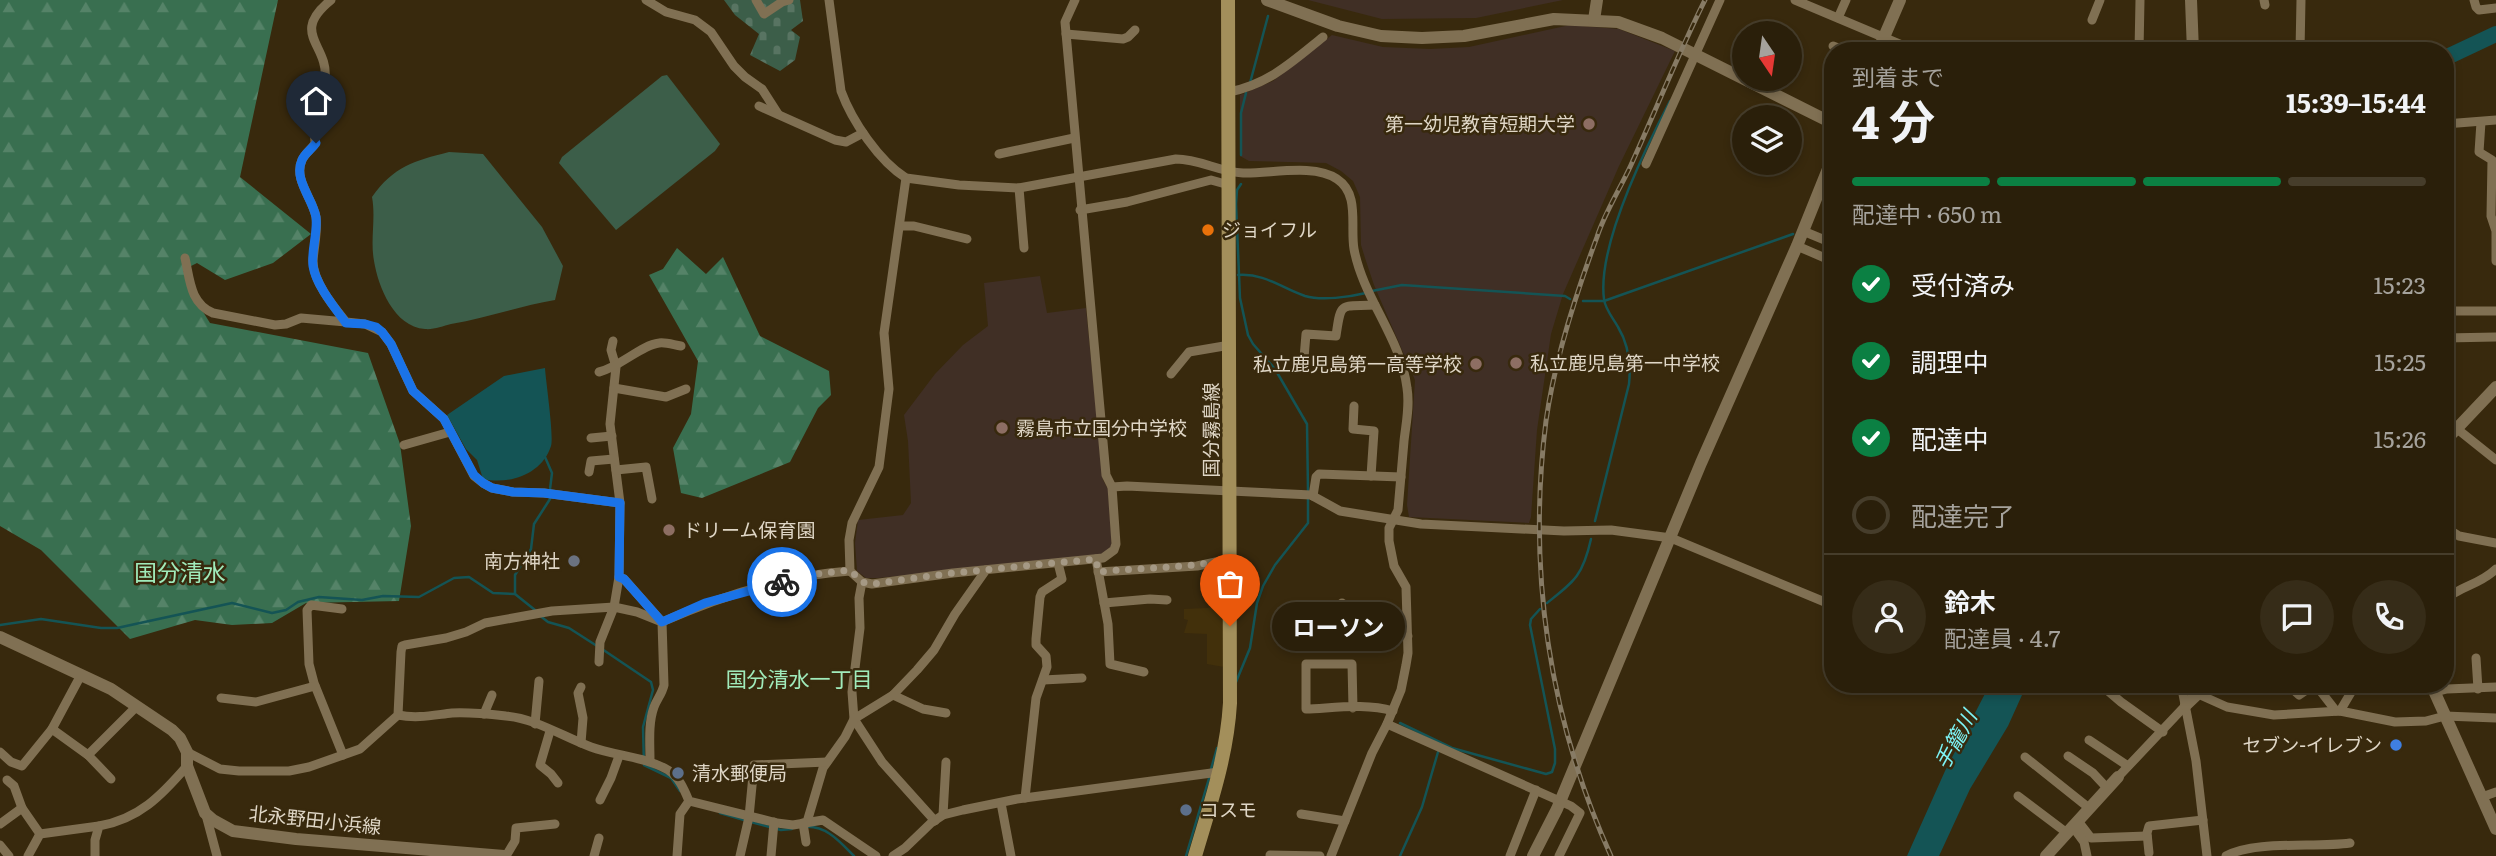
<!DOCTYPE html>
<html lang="ja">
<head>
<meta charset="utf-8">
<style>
	body { margin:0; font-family:Literata,"Noto Sans JP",serif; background:#362c18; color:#f1f3f6; height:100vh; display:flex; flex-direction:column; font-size:26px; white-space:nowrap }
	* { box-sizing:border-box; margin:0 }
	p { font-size:23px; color:#a5a29c }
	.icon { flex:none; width:38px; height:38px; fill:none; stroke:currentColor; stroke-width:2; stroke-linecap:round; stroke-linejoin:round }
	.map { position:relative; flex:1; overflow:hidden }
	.details { position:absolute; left:1824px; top:42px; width:630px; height:651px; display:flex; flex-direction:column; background:#2a1f0a; border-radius:28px; box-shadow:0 4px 10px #0003,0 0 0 2px #463d2b }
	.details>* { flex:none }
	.needle { width:46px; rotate:167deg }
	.tools { position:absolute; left:1732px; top:21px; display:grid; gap:14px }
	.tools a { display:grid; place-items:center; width:70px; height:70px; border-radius:50%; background:#2a1f0a; box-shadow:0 4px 10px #0003,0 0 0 2px #463d2b; font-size:35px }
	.pin { position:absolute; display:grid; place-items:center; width:60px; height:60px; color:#fff; margin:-72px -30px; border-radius:50% 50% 50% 0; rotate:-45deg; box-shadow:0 0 7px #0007 }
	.pin .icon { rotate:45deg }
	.courier { position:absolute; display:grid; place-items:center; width:70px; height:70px; margin:-35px; border:5px solid #1a73e8; border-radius:50%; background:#fff; color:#222; box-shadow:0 2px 9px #0007 }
	.bubble { position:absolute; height:49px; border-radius:24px; background:#2a1f0a; box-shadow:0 4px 10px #0003,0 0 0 2px #463d2b; font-size:23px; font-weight:700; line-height:49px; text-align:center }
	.head em { font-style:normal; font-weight:700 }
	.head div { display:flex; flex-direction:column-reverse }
	.head { display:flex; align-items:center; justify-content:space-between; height:119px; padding:0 28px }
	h1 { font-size:46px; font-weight:700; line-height:52px }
	.bar { display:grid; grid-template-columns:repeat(4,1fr); gap:10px 7px; align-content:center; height:84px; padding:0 28px }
	.bar i { height:9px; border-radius:5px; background:#463d2b }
	.bar .on { background:#0b8043 }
	.bar p { grid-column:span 4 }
	.line { display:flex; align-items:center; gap:18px; padding:0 28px; border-top:2px solid #463d2b }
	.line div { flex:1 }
	.round { display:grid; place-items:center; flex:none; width:74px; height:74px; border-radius:37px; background:#362c18 }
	ol { padding:0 28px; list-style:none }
	li { display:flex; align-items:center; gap:21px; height:77px }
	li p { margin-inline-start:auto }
	li .icon { padding:7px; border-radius:50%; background:#0b8043; color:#fff; stroke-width:4 }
	li:last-child { color:#a5a29c }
	li i { width:38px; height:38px; border:4px solid #463d2b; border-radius:50% }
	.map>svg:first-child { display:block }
	.built { fill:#42300b }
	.education { fill:#402f25 }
	.forest { fill:url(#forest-firs) }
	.cemetery { fill:url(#cemetery-stones) }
	.pitch { fill:#3c5e49 }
	.water { fill:#145455 }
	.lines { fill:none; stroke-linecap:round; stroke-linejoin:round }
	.stream { stroke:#145455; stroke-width:2.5 }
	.river { stroke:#145455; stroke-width:16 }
	.street { stroke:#807053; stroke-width:9 }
	.secondary { stroke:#807053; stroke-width:12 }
	.primary { stroke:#a38f5b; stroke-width:14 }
	.rail-casing { stroke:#877b65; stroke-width:5 }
	.rail { stroke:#38290d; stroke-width:2.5; stroke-dasharray:8; stroke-linecap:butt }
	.done { stroke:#a59985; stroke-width:7; stroke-dasharray:0 12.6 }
	.route { stroke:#1a73e8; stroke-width:9 }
	.education-dot { fill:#8d6e63; stroke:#38290d; stroke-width:2.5 }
	.food-dot { fill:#e8710a; stroke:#38290d; stroke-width:2.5 }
	.worship-dot { fill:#6b7280; stroke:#38290d; stroke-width:2.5 }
	.shop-dot { fill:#3f7fe0; stroke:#38290d; stroke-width:2.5 }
	.service-dot { fill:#5c6f8a; stroke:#38290d; stroke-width:2.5 }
	.labels { text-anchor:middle; stroke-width:5; stroke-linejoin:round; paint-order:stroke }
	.poi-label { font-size:19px; fill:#dfd6c6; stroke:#38290d; text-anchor:start }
	.street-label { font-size:19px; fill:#dfd6c6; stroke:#38290d }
	.neighbourhood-label { font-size:21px; fill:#a0ebbb; stroke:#38290d }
	.water-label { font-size:21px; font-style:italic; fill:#7df3f5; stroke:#38290d }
	.quarter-label { font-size:23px; fill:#a0ebbb; stroke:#38290d }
</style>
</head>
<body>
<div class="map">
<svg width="2496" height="856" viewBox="0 0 2496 856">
	<defs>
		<pattern id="forest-firs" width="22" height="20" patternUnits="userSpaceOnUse" patternTransform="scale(1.75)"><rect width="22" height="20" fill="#396f50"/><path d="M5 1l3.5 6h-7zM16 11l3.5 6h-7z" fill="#558368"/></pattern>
		<pattern id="cemetery-stones" width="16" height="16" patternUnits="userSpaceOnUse" patternTransform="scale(1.75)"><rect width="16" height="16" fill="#3c5e49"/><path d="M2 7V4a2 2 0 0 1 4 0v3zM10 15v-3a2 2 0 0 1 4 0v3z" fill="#587462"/></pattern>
	</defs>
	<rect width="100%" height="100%" fill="#38290d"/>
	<path class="built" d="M1224,603v64l-17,-3v-30l-23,-1 4,-13 -4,-1v-10l23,-1z"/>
	<g class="education">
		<path d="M1308,0h255l-87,18 -94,1z"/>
		<path d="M1570,25l49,4 56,22 -56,115 -56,128 -12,40 -14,96 -6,87 -2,6 -120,-6 -2,-12 8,-125 -41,-95 -9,-27 -4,-13 -1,-48 -7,-16 -12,-10 -15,-8 -77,-2 -9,-5v-61l33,-14 59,-46 51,12 47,2 39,-2z"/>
		<path d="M1040,276l7,37 39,-5 17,172 5,9 4,57 -12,10 -222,22h-12l-9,-7 -2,-28 3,-23 45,-5 8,-12 -3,-62 -4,-26 31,-41 28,-29 25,-19 -4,-43z"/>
	</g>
	<g class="forest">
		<path d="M0,0h278l-38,177 71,57 -38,29 -48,17 -28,-17 -14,7 12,29 15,24 158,30 32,91 11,82 -12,75 -93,2 -34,20 -40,2 -37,-5 -65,19 -89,-89 -41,-24z"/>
		<path d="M677,248l29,26 17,-17 37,79 69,35 2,24 -13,13 -28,54 -88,36 -21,-5 -8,-45 18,-34 7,-53 -49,-86 14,-6z"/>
	</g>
	<path class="cemetery" d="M724,0h76l3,21 -12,9 9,7 -5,23 -15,11 -30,-16 9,-21 -24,-19z"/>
	<g class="pitch">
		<path d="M667,75l53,69 -5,7 -99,79 -57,-67 3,-6 100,-81z"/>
		<path d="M449,152l34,2 59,73 21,39 -8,34c-35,6 -69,18 -104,24 -8,2 -18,6 -26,5 -31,-2 -47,-43 -51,-68 -4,-22 2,-42 -2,-64 22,-31 42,-36 77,-45z"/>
	</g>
	<g class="water">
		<path d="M545,368c1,15 9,68 6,78 -9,28 -41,39 -68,33l-6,-19 -11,-11 -19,-34 57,-39z"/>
		<path d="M1990,684h37l-19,42 -38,63 -31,67h-32l38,-85z"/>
	</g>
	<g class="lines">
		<g class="stream">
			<path d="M1250,83l18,-67"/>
			<path d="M1241,155v-42l5,-20"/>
			<path d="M1241,184l-4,6 -1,14 4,94 8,37 5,9 22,25 32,55 1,67"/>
			<path d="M1238,275c27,-2 43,13 67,21 17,5 44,1 61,-3"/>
			<path d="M1372,291l30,-6 163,11 5,3"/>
			<path d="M1583,301h21l189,-67"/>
			<path d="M545,457l7,16 -2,16"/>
			<path d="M1595,521l34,-137c2,-20 0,-39 -11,-57 -5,-9 -13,-18 -14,-28 -7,-53 41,-150 66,-198"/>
			<path d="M515,594v-19l16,-26 3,-25 16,-25"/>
			<path d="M1547,603c28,-22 36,-28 44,-64"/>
			<path d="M539,615l9,7 21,6 28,18"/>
			<path d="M0,625l41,-6 60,9h16l115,-25 40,10 14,-3 12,-8 21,-5 43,3 21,-4 36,1 35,-19 15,-1 24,16 22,1 20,16"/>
			<path d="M602,649l49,33 2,8 -10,37 1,38 27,13 9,13"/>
			<path d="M1236,682l14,-34 7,-45 6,-17 12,-21 33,-42v-25"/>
			<path d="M1400,723l52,25 94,26 6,-2 3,-9v-14l-25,-124 1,-6 9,-10"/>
			<path d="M1211,769l6,-21"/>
			<path d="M720,813l24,7"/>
			<path d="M751,822l30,8 11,-1"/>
			<path d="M805,827c21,-2 35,15 49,29"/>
			<path d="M1186,856l24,-81"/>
			<path d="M1400,856l22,-49 16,-55"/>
		</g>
		<path class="river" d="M2445,58l51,-24"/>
		<g class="street">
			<path d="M331,0c-42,34 -2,44 -6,79 -1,11 -11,20 -13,31 -1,10 3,22 3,33 -3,6 -10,10 -13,17 -9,19 11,39 14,57 2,14 -2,29 -3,44 0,21 21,46 33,61l19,2 17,8 9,12 22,47 31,28 30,57 9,7 9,5 21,4 31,1 76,10 -1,74 -5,30 -14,35 -1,20"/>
			<path d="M646,0l20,12 29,8 16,12 23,34 11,11 17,12 16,25"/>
			<path d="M756,0l8,14 18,-12 7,-2"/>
			<path d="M829,0l12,91c11,30 38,70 65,87l53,7 60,3 157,-29c24,0 43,13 67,14 27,1 71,-10 94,6 23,15 13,47 17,70 9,49 47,89 53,139 3,18 -1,35 -3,53 -2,23 -4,46 -6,69l-9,18v13l5,25 12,21 2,66 -2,12 -5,25 -14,34 -15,29 -41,103"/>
			<path d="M1795,0l121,51"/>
			<path d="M2264,0l1,5"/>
			<path d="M2474,0l2,7 3,3 17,-2"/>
			<path d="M1838,18l8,-18"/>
			<path d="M2092,20l8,-20"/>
			<path d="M1066,34l57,5 5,-2 7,-7"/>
			<path d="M1833,46l13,5"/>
			<path d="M2139,46h53"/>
			<path d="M2057,51l1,-3"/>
			<path d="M2139,51l1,-51"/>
			<path d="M2300,51l1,-51"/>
			<path d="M1229,92c40,-8 63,-30 94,-55"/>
			<path d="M759,106l76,34 11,2 17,-9"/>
			<path d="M2481,122l-2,30 13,8 -1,56 5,15v30"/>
			<path d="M2445,124l51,-4"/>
			<path d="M999,154l75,-16"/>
			<path d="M1646,164l74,-164"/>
			<path d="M906,178l-22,155 5,56 -10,78 -27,56 -3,17 1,31 12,11 10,2 81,-11 150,-15 11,-8 2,-6 -4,-57 -6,-12 -41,-453 10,-22"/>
			<path d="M1019,188l5,60"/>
			<path d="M1080,210l47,-8 84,-22 18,5"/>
			<path d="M900,226h14l53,13"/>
			<path d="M1803,231l29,12"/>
			<path d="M1797,246l35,15"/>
			<path d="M185,258c5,22 5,45 28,55l62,12 11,-1 15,-6 45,4"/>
			<path d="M2445,311h51"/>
			<path d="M2445,338l51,-1"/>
			<path d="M613,341l-2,9 5,17 -6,57 10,79"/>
			<path d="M1304,358l2,-24 30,2c5,-36 4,-29 39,-31"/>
			<path d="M599,372c21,-5 42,-27 60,-29 7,-1 15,2 22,3"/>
			<path d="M1171,374l18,-22 41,-7"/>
			<path d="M614,388l52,9 20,-8"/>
			<path d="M1354,406l-1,23 21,2 -3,45"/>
			<path d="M2456,428l40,32"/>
			<path d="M591,438l21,-2"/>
			<path d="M404,445l46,-13"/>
			<path d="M616,470l30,-3 6,32"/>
			<path d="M589,472l2,-11 23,-2"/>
			<path d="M1112,487l15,-1 184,9 29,16 81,13 143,7 47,-1 60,8 161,67"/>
			<path d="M1313,496l3,-19 3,-3 82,3"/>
			<path d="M2445,527l14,9 37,7"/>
			<path d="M1096,559l12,65 2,40 34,8"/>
			<path d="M1098,572l99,-6 33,-7"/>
			<path d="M619,577l5,2 38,43 2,63c-2,9 -7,14 -10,22 -6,17 -4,36 -4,54"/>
			<path d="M862,582l-3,16 1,30 -8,64 2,27 28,43 53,59"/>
			<path d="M2445,600c16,-15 33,-14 51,-31"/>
			<path d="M1104,603l46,-4 17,1"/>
			<path d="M342,609l-31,-4 -4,5 2,54 5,19 29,72"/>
			<path d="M1324,620l44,1v16l40,-1"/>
			<path d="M1342,620v-17"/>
			<path d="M2476,658l2,31"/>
			<path d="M81,675l-29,54 36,26"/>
			<path d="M1043,680l39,-2"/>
			<path d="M2100,684l21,18 42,30"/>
			<path d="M2181,684l15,77 11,95"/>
			<path d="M2287,684l12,11 16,-11 21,27"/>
			<path d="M2435,692l12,-3 49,-2"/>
			<path d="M2198,694l29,13 47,8 66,-4 55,11 31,-1 19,-5 51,2"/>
			<path d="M893,695l30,14 23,4"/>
			<path d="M221,698l35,4 59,-16"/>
			<path d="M1353,708l-1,-44h-46v45c28,-1 60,-6 87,2"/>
			<path d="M2340,711l16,-27"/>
			<path d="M484,714l8,-19"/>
			<path d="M398,715c19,4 36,0 54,-2 18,-1 36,1 54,3 28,2 58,21 85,31 25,9 55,10 77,23 11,7 16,19 21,31l88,22 16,2 30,-5 53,36"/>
			<path d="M535,724l4,-43"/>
			<path d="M1387,724l184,82 9,7 -21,43"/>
			<path d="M550,731l-10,34 11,9 7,9"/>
			<path d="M2089,740l39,26"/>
			<path d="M581,743l2,-25 -5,-25 3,-6"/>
			<path d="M0,752l11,10 11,4 30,-37"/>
			<path d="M187,752l33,17 19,2h50l20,-4 51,-18 38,-34 3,-63 1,-6 3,-1 41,-7 20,-6 19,-9 67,-12 62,-4 23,5 25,10c59,-26 123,-47 188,-51"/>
			<path d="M2068,756l25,17 14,15"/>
			<path d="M2025,757l64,51"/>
			<path d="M2118,777l68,-72"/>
			<path d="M111,779l-23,-24 49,-49"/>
			<path d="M7,780l7,6 8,22"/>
			<path d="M2018,796l49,37"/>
			<path d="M2482,797l14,-5"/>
			<path d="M1025,798l11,-100 11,-31 -1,-11 -10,-11v-6l4,-42 2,-5 20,-13 -4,-16"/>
			<path d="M600,800l11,-22 8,-22"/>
			<path d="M1001,803l10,53"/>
			<path d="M1301,814l44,7"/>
			<path d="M206,815l11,41"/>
			<path d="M943,815l3,-53"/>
			<path d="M2078,821l13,17 56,-2"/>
			<path d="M807,822l16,-54 22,-31 9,-18 39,-24 24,-25 17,-20 21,-36 31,-44"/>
			<path d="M803,823l3,19"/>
			<path d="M0,824l22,-16 18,26"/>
			<path d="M2073,827l11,15 3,14"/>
			<path d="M0,845l9,11"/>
			<path d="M2149,853l-2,-20 2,-7 54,-6"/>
			<path d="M1270,855l50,1"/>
			<path d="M28,856l12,-22 59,-8"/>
			<path d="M95,856v-16l4,-14c40,-7 62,-30 88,-60"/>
			<path d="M506,856l9,-15 1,-13 39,-4"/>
			<path d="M594,856l5,-18"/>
			<path d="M677,856l3,-42 9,-13"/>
			<path d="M740,856l9,-39 5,-52 73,-3"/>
			<path d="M771,856l3,-34"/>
			<path d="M893,856l12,-8 26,-25 12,-8 20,-5 54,-11 202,-27"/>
			<path d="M1510,856l26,-66"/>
			<path d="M2226,856c29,-16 89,-8 124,-13"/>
		</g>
		<g class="secondary">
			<path d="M1267,0l71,26 43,10 41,2 42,-2 90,-17 64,3 44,16 170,85"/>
			<path d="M2191,0l2,51"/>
			<path d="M1594,20l3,-20"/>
			<path d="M1878,51l22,-51"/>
			<path d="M2445,441l51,-54"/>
			<path d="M0,637l111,52 61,41 8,8 7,14v14l18,47 8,7 20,11 63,8 208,17"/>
			<path d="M2431,684l65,145"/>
			<path d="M2186,705l22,-21"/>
			<path d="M1533,856l24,-47 144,-346 96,-217 35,-87"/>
			<path d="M2046,856l72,-79"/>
		</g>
		<path class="primary" d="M1195,856c15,-51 32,-100 35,-153l-2,-703"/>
		<defs>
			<path id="rail" d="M1611,856c-62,-137 -84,-286 -65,-435 8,-58 31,-130 51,-184 8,-25 23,-48 34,-72 25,-55 47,-111 74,-165"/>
		</defs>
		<use href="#rail" class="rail-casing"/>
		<use href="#rail" class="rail"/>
	</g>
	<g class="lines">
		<path class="done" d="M782,582l27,-7 41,-5 12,12 10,2 81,-11 143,-14 2,13c47,-5 86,-3 132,-13v67"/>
		<path class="route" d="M316,143c-4,6 -11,10 -14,17 -9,19 11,39 14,57 2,16 -5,33 -3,49 3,19 22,42 33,57l19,1 11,3 6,5 9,12 22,47 31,28 30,56 9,8 9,5 21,4 31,1 76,10 -1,74 5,2 38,43 43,-19 77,-21"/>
	</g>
	<g class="education-dot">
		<circle cx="1589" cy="124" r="7"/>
		<circle cx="1516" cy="363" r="7"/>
		<circle cx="1476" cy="364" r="7"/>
		<circle cx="1002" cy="428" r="7"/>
		<circle cx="669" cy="530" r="7"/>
	</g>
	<circle class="food-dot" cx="1208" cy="230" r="7"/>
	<circle class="worship-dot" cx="574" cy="561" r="7"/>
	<circle class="shop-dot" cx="2396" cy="745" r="7"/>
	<g class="service-dot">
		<circle cx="678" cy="773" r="7"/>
		<circle cx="1186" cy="810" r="7"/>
	</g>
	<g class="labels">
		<g class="poi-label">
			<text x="1575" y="131" text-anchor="end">第一幼児教育短期大学</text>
			<text x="1222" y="237">ジョイフル</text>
			<text x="1530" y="370">私立鹿児島第一中学校</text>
			<text x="1462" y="371" text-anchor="end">私立鹿児島第一高等学校</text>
			<text x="1016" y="435">霧島市立国分中学校</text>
			<text x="683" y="537">ドリーム保育園</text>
			<text x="560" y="568" text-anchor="end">南方神社</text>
			<text x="2382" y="752" text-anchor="end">セブン-イレブン</text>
			<text x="692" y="780">清水郵便局</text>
			<text x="1200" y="817">コスモ</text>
		</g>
		<g class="street-label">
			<text transform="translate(1211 430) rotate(-90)" y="7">国分霧島線</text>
			<text transform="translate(315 820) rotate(6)" y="7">北永野田小浜線</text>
		</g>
		<g class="neighbourhood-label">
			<text x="799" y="687">国分清水一丁目</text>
		</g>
		<g class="water-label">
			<text transform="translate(1956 740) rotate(-61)" y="7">手籠川</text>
		</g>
		<g class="quarter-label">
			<text x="180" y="581">国分清水</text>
		</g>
	</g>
</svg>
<div class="tools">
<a><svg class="needle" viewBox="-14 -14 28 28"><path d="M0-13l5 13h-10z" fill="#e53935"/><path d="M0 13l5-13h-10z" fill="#a5a29c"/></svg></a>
<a><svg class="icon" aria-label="layers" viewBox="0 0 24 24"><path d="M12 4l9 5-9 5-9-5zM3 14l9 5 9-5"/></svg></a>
</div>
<div class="pin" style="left:1230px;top:626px;background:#ea580c"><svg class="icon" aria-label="bag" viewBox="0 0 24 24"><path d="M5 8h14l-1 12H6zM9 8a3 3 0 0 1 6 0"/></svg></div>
<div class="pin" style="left:316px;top:143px;background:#1f2937"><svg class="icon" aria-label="home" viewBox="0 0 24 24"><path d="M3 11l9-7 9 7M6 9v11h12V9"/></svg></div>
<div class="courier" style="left:782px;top:582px"><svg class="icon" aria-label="bike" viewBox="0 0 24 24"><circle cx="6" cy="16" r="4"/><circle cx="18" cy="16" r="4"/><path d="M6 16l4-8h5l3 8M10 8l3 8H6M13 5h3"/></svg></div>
<div class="bubble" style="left:1272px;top:602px;width:133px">ローソン</div>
<section class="details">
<div class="head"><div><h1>4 分</h1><p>到着まで</p></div><em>15:39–15:44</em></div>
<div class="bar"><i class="on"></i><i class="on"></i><i class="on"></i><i></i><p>配達中 · 650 m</p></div>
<ol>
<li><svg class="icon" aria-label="check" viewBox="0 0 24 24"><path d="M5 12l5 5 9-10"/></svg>受付済み<p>15:23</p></li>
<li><svg class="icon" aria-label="check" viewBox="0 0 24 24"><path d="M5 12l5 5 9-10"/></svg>調理中<p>15:25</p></li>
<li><svg class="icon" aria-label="check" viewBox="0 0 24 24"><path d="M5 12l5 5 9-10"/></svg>配達中<p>15:26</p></li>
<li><i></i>配達完了</li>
</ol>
<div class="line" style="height:126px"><a class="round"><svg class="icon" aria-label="person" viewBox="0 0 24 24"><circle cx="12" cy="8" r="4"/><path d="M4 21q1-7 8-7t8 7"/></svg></a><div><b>鈴木</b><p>配達員 · 4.7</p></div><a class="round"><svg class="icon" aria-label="chat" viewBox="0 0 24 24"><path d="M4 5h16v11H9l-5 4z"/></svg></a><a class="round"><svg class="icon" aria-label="phone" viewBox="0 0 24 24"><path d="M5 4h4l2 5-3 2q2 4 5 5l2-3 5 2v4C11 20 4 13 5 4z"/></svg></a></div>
</section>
</div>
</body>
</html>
